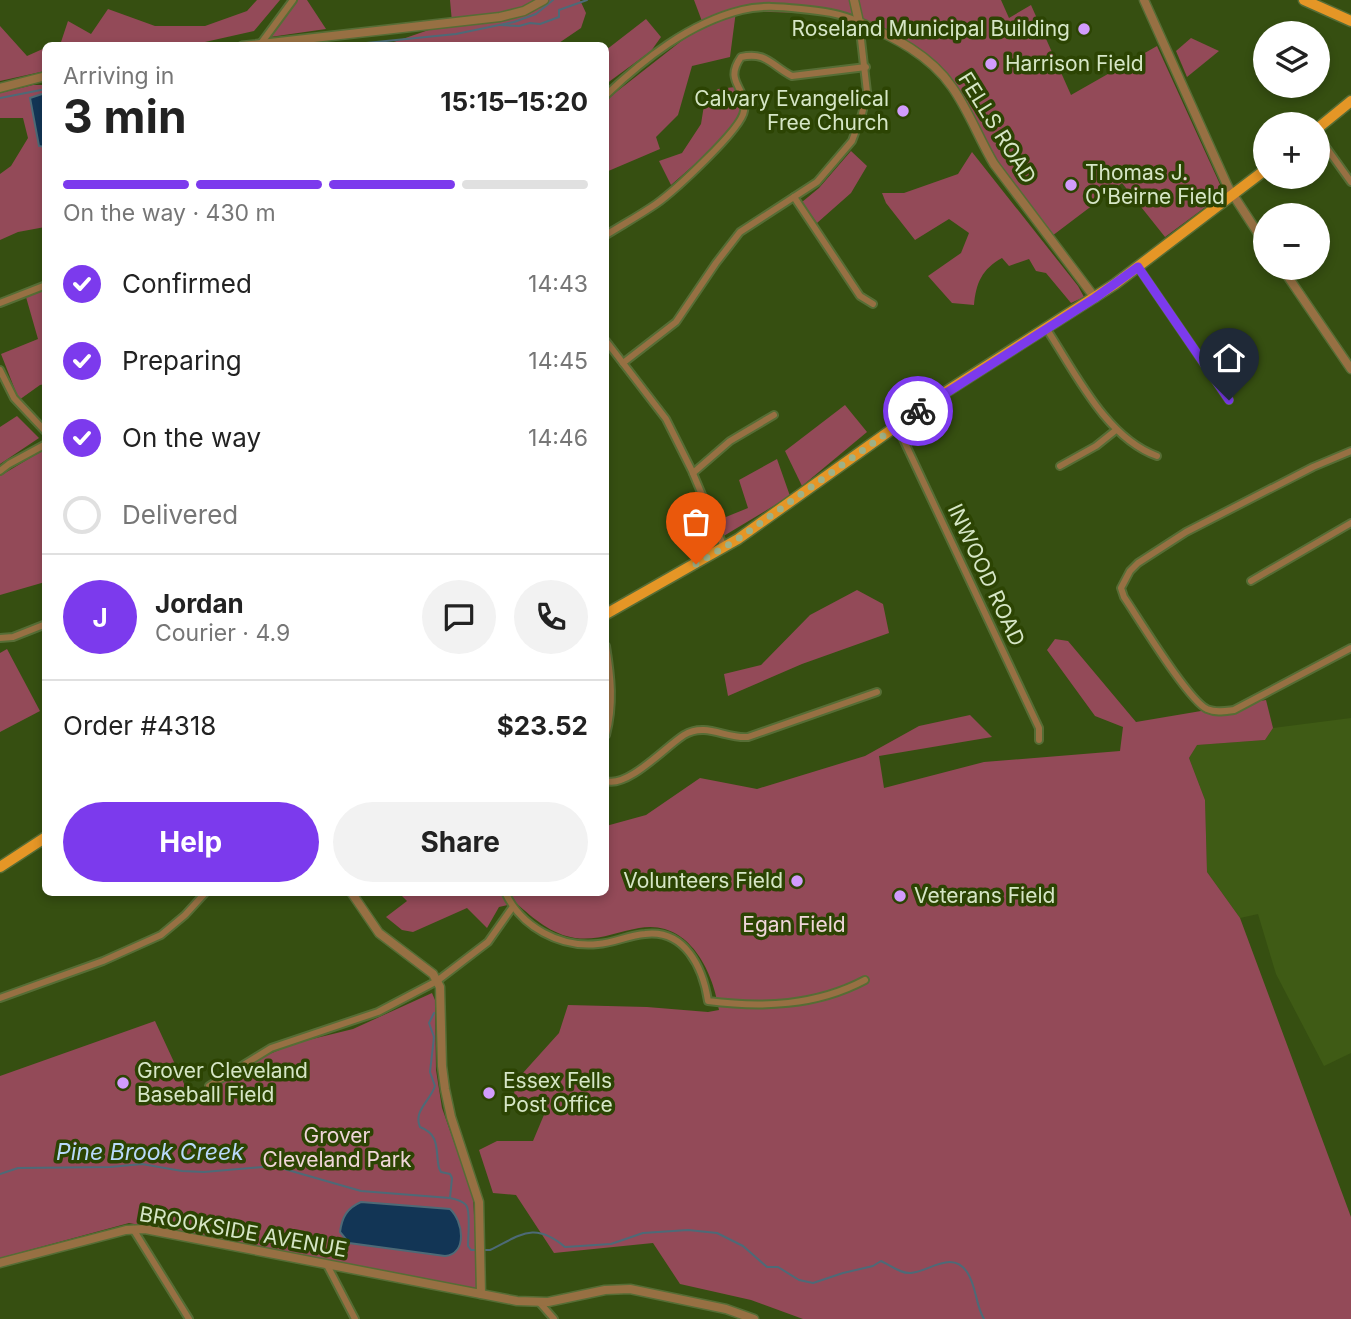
<!DOCTYPE html>
<html lang="en">
<head>
<meta charset="utf-8">
<style>
	body { margin:0; font-family:Inter,sans-serif; background:#f2f2f2; color:#222; height:100vh; display:flex; flex-direction:column; font-size:26px; white-space:nowrap }
	* { box-sizing:border-box; margin:0 }
	p { font-size:23px; color:#767676 }
	.icon { flex:none; width:38px; height:38px; fill:none; stroke:currentColor; stroke-width:2; stroke-linecap:round; stroke-linejoin:round }
	.map { position:relative; flex:1; overflow:hidden }
	.drawer { position:absolute; left:42px; top:42px; width:567px; height:854px; display:flex; flex-direction:column; background:#fff; border-radius:10px; box-shadow:0 4px 10px #0003 }
	.drawer>* { flex:none }
	.controls { position:absolute; left:1253px; top:21px; display:grid; gap:14px }
	.controls a { display:grid; place-items:center; width:77px; height:77px; border-radius:50%; background:#fff; box-shadow:0 4px 10px #0003; font-size:35px }
	.pin { position:absolute; display:grid; place-items:center; width:60px; height:60px; color:#fff; margin:-72px -30px; border-radius:50% 50% 50% 0; rotate:-45deg; box-shadow:0 0 7px #0007 }
	.pin .icon { rotate:45deg }
	.courier { position:absolute; display:grid; place-items:center; width:70px; height:70px; margin:-35px; border:5px solid #7c3aed; border-radius:50%; background:#fff; color:#222; box-shadow:0 2px 9px #0007 }
	.overview em { font-style:normal; font-weight:700 }
	.overview div { display:flex; flex-direction:column-reverse }
	.overview { display:flex; align-items:center; justify-content:space-between; height:119px; padding:0 21px }
	h1 { font-size:46px; font-weight:700; line-height:52px }
	.bar { display:grid; grid-template-columns:repeat(4,1fr); gap:10px 7px; align-content:center; height:84px; padding:0 21px }
	.bar i { height:9px; border-radius:5px; background:#e0e0e0 }
	.bar .current { background:#7c3aed }
	.bar p { grid-column:span 4 }
	.line { display:flex; align-items:center; gap:18px; padding:0 21px; border-top:2px solid #e0e0e0 }
	.line div { flex:1 }
	.round { display:grid; place-items:center; flex:none; width:74px; height:74px; border-radius:37px; background:#f2f2f2 }
	ol { padding:0 21px; list-style:none }
	li { display:flex; align-items:center; gap:21px; height:77px }
	li p { margin-inline-start:auto }
	li .icon { padding:7px; border-radius:50%; background:#7c3aed; color:#fff; stroke-width:4 }
	li:last-child { color:#767676 }
	li i { width:38px; height:38px; border:4px solid #e0e0e0; border-radius:50% }
	.button { display:flex; gap:14px; margin-top:auto; padding:14px 21px }
	.button a { flex:1; height:80px; border-radius:42px; background:#7c3aed; color:#fff; font-size:28px; font-weight:700; line-height:80px; text-align:center }
	.button a+a { background:#f2f2f2; color:#222 }
	.map>svg:first-child { display:block }
	.built { fill:#3f5b15 }
	.green { fill:#934a58 }
	.water { fill:#123555; stroke:#4d6a77; stroke-width:2 }
	.lines { fill:none; stroke-linecap:round; stroke-linejoin:round }
	.stream { stroke:#4d6a77; stroke-width:2 }
	.minor-casing { stroke:#566d35; stroke-width:10 }
	.tertiary-casing { stroke:#566d35; stroke-width:11 }
	.primary-casing { stroke:#566d35; stroke-width:13 }
	.minor { stroke:#977043; stroke-width:6 }
	.tertiary { stroke:#977043; stroke-width:8 }
	.primary { stroke:#e59626; stroke-width:10 }
	.done { stroke:#9eb187; stroke-width:7; stroke-dasharray:0 12.6 }
	.route { stroke:#7c3aed; stroke-width:9 }
	.poi-dot { fill:#d29cfd; stroke:#2c4403; stroke-width:2.5 }
	.labels { text-anchor:middle; stroke-width:7; stroke-linejoin:round; paint-order:stroke }
	.poi-label { font-size:21px; fill:#d6e6c6; stroke:#2c4403; text-anchor:start }
	.street-label { font-size:21px; fill:#d6e6c6; stroke:#2c4403 }
	.park-label { font-size:21px; fill:#f0d6d9; stroke:#2c4403 }
	.water-label { font-size:23px; font-style:italic; fill:#b8d9fa; stroke:#2c4403 }
</style>
</head>
<body>
<div class="map">
<svg width="1351" height="1319" viewBox="0 0 1351 1319">
	<rect width="100%" height="100%" fill="#364f11"/>
	<path class="built" d="M1351,718v335l-27,13 -48,-92 -18,-60 -18,4 -33,-46 -2,-72 -16,-42 7,-13 69,-5 8,-12z"/>
	<g class="green">
		<path d="M257,0h23l-26,31 -49,11 -22,4 -130,-1 8,-3 7,-21 23,13 17,-25 47,17h50l42,-15z"/>
		<path d="M298,0h9l19,29 -56,8z"/>
		<path d="M450,0h130l6,13 -5,15 -25,17 -174,1 70,-24z"/>
		<path d="M694,0h307l8,18 22,-13 40,90 86,-49 66,145 -4,6 -54,40 -43,-54 -70,53 -57,-74 -12,-21 -21,-48 -23,-29 -3,2 -99,-52 -101,-3 -6,46 -38,9 -14,49 -22,22 4,12 -54,23v-72l97,-76z"/>
		<path d="M646,19l15,18 -10,14 -45,33v-34z"/>
		<path d="M0,26l27,30 18,-8v23l-45,10z"/>
		<path d="M1191,38l28,13 -32,26 -11,-26z"/>
		<path d="M33,85h12l-6,60 6,2v80l-27,5 -18,8v-66l11,-8 17,-28 -5,-20h-23v-25z"/>
		<path d="M735,87l6,25 -21,30 -49,43 -12,-24 23,-8 19,-29 4,-25 13,-10z"/>
		<path d="M851,151l16,15 -16,27 -34,30 -15,-21 17,-14z"/>
		<path d="M972,152l106,134 6,11 -13,6 -25,-30 -10,-2 -7,-12 -20,7 -7,-8c-20,11 -26,25 -28,47l-22,-2 -24,-27 33,-23 8,-20 -20,-14 -34,21 -29,-37 -4,-10h22l54,-19z"/>
		<path d="M45,290v94l-5,1 -21,15 -18,-46 37,-15 -12,-42z"/>
		<path d="M845,405l22,27 -65,54 -17,-35z"/>
		<path d="M17,416l22,22 -39,26v-37z"/>
		<path d="M45,449v133l-45,13v-119z"/>
		<path d="M777,459l13,37 -68,41 -6,-16 32,-13 -9,-28z"/>
		<path d="M857,590l26,14 6,29 -87,31 -74,32 -4,-22 37,-9 49,-50z"/>
		<path d="M1055,639l13,2 68,81 130,-22 7,28 -8,12 -68,5 -8,13 16,42 2,72 33,46 111,299v102h-548l-52,-19 -71,-16 -27,-41 -99,10 -38,-58 -23,-2 -14,-43 18,-9h36l13,-31 -29,2 -4,-28 46,-51 9,-28 79,2 61,5 11,-2c-6,-40 -31,-91 -80,-82 -22,4 -41,13 -64,10 -24,-4 -41,-19 -59,-35l-17,4 -12,21 -20,-20 -54,24 -11,-2 -16,-13 21,-16 -8,-8 207,-1v-66l40,-11 54,-37 57,11 108,-33 54,-30 51,-11 22,22 -113,19 5,32 100,-26 136,-11 3,-24 -28,-11 -48,-66z"/>
		<path d="M7,649l33,62 -40,21v-79z"/>
		<path d="M432,993l3,7 1,70 6,38 31,88 5,93 -349,-66 -129,35v-182l155,-55 37,80 63,-41 41,-17 57,-14z"/>
	</g>
	<g class="water">
		<path d="M45,93h1l-1,54 -6,-1 -9,-48z"/>
		<path d="M361,1202l89,7c13,12 18,44 -5,47l-96,-13 -9,-11c2,-15 7,-24 21,-30z"/>
	</g>
	<g class="lines">
		<g class="stream">
			<path d="M500,25l19,1 11,-3 10,1 19,-7v-7l28,-10"/>
			<path d="M366,43l90,-9 58,-12 22,-8 17,-14"/>
			<path d="M341,46l7,-1"/>
			<path d="M0,98l46,-9"/>
			<path d="M434,1013l-5,10 5,14 -4,35 5,14c-5,15 -22,25 -15,41 21,8 15,24 19,41l2,4 9,2 2,4 -2,20"/>
			<path d="M0,1174l18,-6 92,-1 32,-3 40,7 22,1 70,-6 87,25 89,7c5,1 13,3 16,7 5,6 2,32 2,41l3,4h7"/>
			<path d="M484,1250h6c31,-15 44,-29 75,-3l46,-3 32,-11 45,-3 29,3 26,13 24,21h11l21,13 14,3 30,-10 30,-7 8,-5c9,4 20,13 30,12 19,-2 41,-23 56,-1 10,15 8,32 17,47"/>
		</g>
		<defs>
			<g id="minor">
				<path d="M259,46l34,-46"/>
				<path d="M606,95c38,-36 83,-72 136,-85 19,-5 39,-3 59,-1 20,2 39,4 58,13l8,70 -5,22 -10,27 -35,41 -77,50 -24,31 -40,59 -53,41"/>
				<path d="M1318,136l33,46"/>
				<path d="M794,197l66,99 13,8"/>
				<path d="M606,235c16,-10 34,-20 50,-31 17,-12 86,-75 88,-93 4,-24 -21,-28 -3,-54 25,-6 31,9 51,19l74,-9"/>
				<path d="M1138,267l91,133"/>
				<path d="M0,303l46,-18"/>
				<path d="M1046,328c29,44 60,110 111,128"/>
				<path d="M606,341l60,78 26,52 32,76"/>
				<path d="M0,370l14,28 32,34"/>
				<path d="M897,426l142,302v12"/>
				<path d="M1351,451l-38,16 -127,65 -48,31 -8,8 -9,17 3,9c15,22 64,103 83,112 9,4 18,2 27,1l117,-62"/>
				<path d="M1060,466l36,-20 20,-16"/>
				<path d="M0,471l9,-7 37,-20"/>
				<path d="M693,473l37,-32 44,-26"/>
				<path d="M1251,581l100,-58"/>
				<path d="M0,638l13,-1 33,-13"/>
				<path d="M606,646c5,31 8,58 0,89"/>
				<path d="M606,781c22,7 59,-34 78,-46 22,-13 42,4 64,2l129,-45"/>
				<path d="M505,892c16,35 55,56 93,52 16,-1 31,-9 47,-10 40,-5 58,34 63,67 54,7 108,5 157,-21"/>
				<path d="M0,998l103,-37 58,-26 24,-20 21,-23"/>
				<path d="M209,1086l62,-38 107,-36 59,-31 51,-39 24,-34"/>
				<path d="M133,1229l56,90"/>
				<path d="M327,1265l28,54"/>
				<path d="M540,1303l14,16"/>
			</g>
			<g id="tertiary">
				<path d="M854,0l5,22c35,15 71,33 93,65 17,24 27,52 42,77l101,134"/>
				<path d="M1144,0l84,187 37,57"/>
				<path d="M242,46l258,-29 24,-6 20,-11"/>
				<path d="M0,88l46,-12"/>
				<path d="M1282,268l69,101"/>
				<path d="M351,892l28,41 54,41 7,13 2,79 3,23 6,28 28,85 2,92"/>
				<path d="M0,1263l126,-33 19,-1 372,72 31,1 57,-12 25,-1 96,20 28,10"/>
			</g>
			<g id="primary">
				<path d="M1304,0l47,21"/>
				<path d="M1318,128l33,-27"/>
				<path d="M606,614l132,-75 195,-139 182,-116 150,-114"/>
				<path d="M0,867l46,-30"/>
			</g>
		</defs>
		<use href="#minor" class="minor-casing"/>
		<use href="#tertiary" class="tertiary-casing"/>
		<use href="#primary" class="primary-casing"/>
		<use href="#minor" class="minor"/>
		<use href="#tertiary" class="tertiary"/>
		<use href="#primary" class="primary"/>
	</g>
	<g class="lines">
		<path class="done" d="M696,564l42,-25 180,-128"/>
		<path class="route" d="M918,411l177,-113 43,-31 91,133"/>
	</g>
	<g class="poi-dot">
		<circle cx="1084" cy="29" r="7"/>
		<circle cx="991" cy="64" r="7"/>
		<circle cx="903" cy="111" r="7"/>
		<circle cx="1071" cy="185" r="7"/>
		<circle cx="797" cy="881" r="7"/>
		<circle cx="900" cy="896" r="7"/>
		<circle cx="123" cy="1083" r="7"/>
		<circle cx="489" cy="1093" r="7"/>
	</g>
	<g class="labels">
		<g class="poi-label">
			<text x="1070" y="36" text-anchor="end">Roseland Municipal Building</text>
			<text x="1005" y="71">Harrison Field</text>
			<text x="889" y="106" text-anchor="end">Calvary Evangelical<tspan x="889" dy="24">Free Church</tspan></text>
			<text x="1085" y="180">Thomas J.<tspan x="1085" dy="24">O'Beirne Field</tspan></text>
			<text x="783" y="888" text-anchor="end">Volunteers Field</text>
			<text x="914" y="903">Veterans Field</text>
			<text x="137" y="1078">Grover Cleveland<tspan x="137" dy="24">Baseball Field</tspan></text>
			<text x="503" y="1088">Essex Fells<tspan x="503" dy="24">Post Office</tspan></text>
		</g>
		<g class="street-label">
			<text transform="translate(997 128) rotate(58)" y="7">FELLS ROAD</text>
			<text transform="translate(986 575) rotate(65)" y="7">INWOOD ROAD</text>
			<text transform="translate(243 1232) rotate(10)" y="7">BROOKSIDE AVENUE</text>
		</g>
		<g class="park-label">
			<text x="794" y="932">Egan Field</text>
			<text x="337" y="1143">Grover<tspan x="337" dy="24">Cleveland Park</tspan></text>
		</g>
		<g class="water-label">
			<text x="150" y="1160">Pine Brook Creek</text>
		</g>
	</g>
</svg>
<div class="controls">
<a><svg class="icon" aria-label="layers" viewBox="0 0 24 24"><path d="M12 4l9 5-9 5-9-5zM3 14l9 5 9-5"/></svg></a>
<a>+</a>
<a>−</a>
</div>
<div class="pin" style="left:696px;top:564px;background:#ea580c"><svg class="icon" aria-label="bag" viewBox="0 0 24 24"><path d="M5 8h14l-1 12H6zM9 8a3 3 0 0 1 6 0"/></svg></div>
<div class="pin" style="left:1229px;top:400px;background:#1f2937"><svg class="icon" aria-label="home" viewBox="0 0 24 24"><path d="M3 11l9-7 9 7M6 9v11h12V9"/></svg></div>
<div class="courier" style="left:918px;top:411px"><svg class="icon" aria-label="bike" viewBox="0 0 24 24"><circle cx="6" cy="16" r="4"/><circle cx="18" cy="16" r="4"/><path d="M6 16l4-8h5l3 8M10 8l3 8H6M13 5h3"/></svg></div>
<section class="drawer">
<div class="overview"><div><h1>3 min</h1><p>Arriving in</p></div><em>15:15–15:20</em></div>
<div class="bar"><i class="current"></i><i class="current"></i><i class="current"></i><i></i><p>On the way · 430 m</p></div>
<ol>
<li><svg class="icon" aria-label="check" viewBox="0 0 24 24"><path d="M5 12l5 5 9-10"/></svg>Confirmed<p>14:43</p></li>
<li><svg class="icon" aria-label="check" viewBox="0 0 24 24"><path d="M5 12l5 5 9-10"/></svg>Preparing<p>14:45</p></li>
<li><svg class="icon" aria-label="check" viewBox="0 0 24 24"><path d="M5 12l5 5 9-10"/></svg>On the way<p>14:46</p></li>
<li><i></i>Delivered</li>
</ol>
<div class="line" style="height:126px"><b class="round" style="background:#7c3aed;color:#fff">J</b><div><b>Jordan</b><p>Courier · 4.9</p></div><a class="round"><svg class="icon" aria-label="chat" viewBox="0 0 24 24"><path d="M4 5h16v11H9l-5 4z"/></svg></a><a class="round"><svg class="icon" aria-label="phone" viewBox="0 0 24 24"><path d="M5 4h4l2 5-3 2q2 4 5 5l2-3 5 2v4C11 20 4 13 5 4z"/></svg></a></div>
<div class="line" style="height:91px"><div>Order #4318</div><b>$23.52</b></div>
<div class="button"><a>Help</a><a>Share</a></div>
</section>
</div>
</body>
</html>
